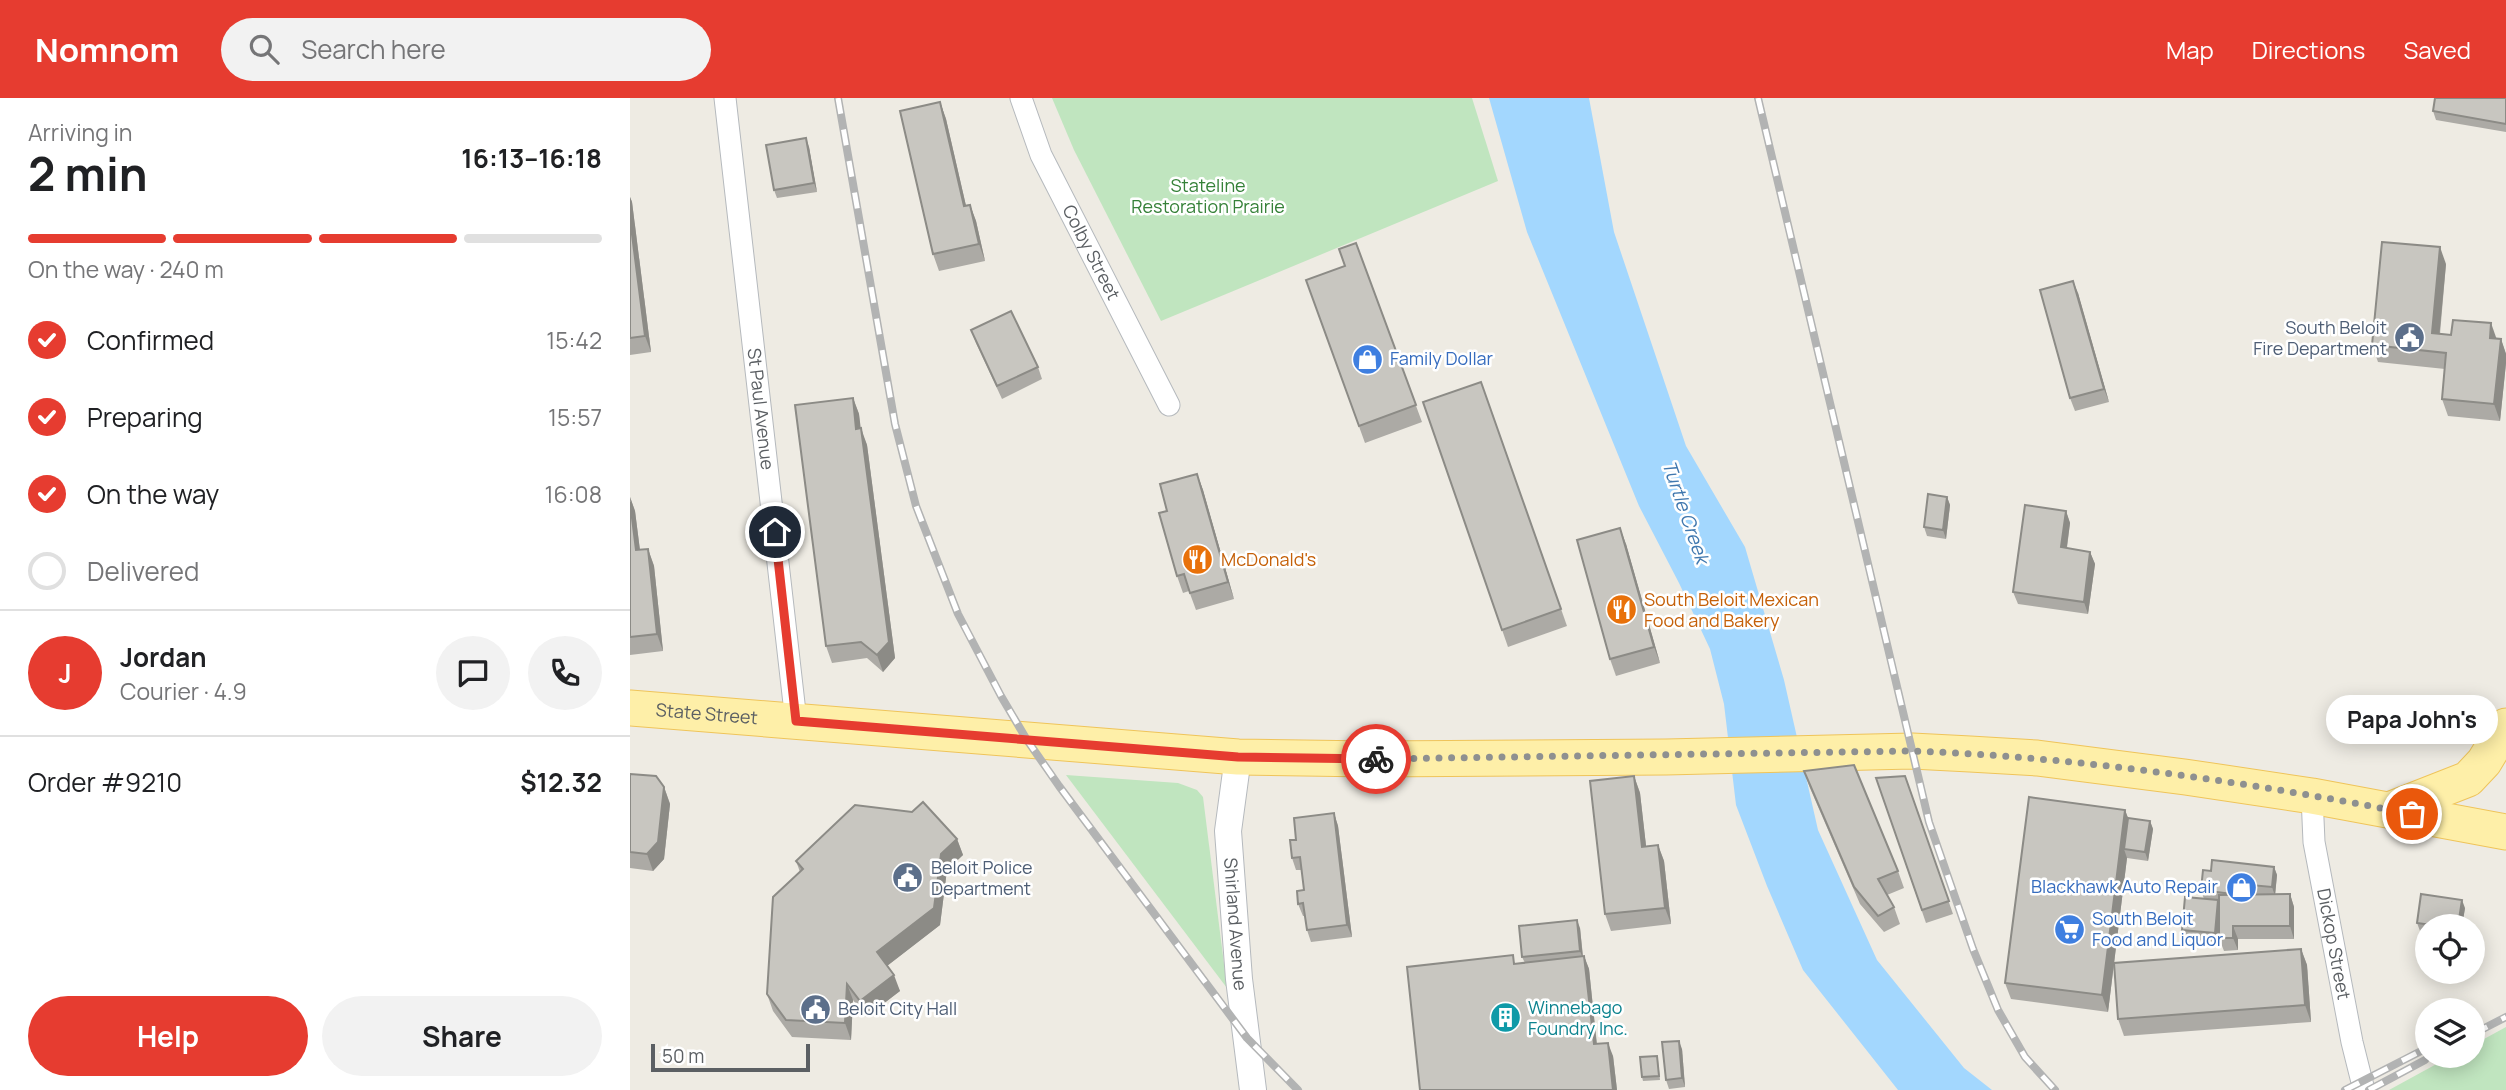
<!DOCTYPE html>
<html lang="en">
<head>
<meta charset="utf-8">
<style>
	body { margin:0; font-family:Manrope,sans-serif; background:#f2f2f2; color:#202124; height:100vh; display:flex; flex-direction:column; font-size:26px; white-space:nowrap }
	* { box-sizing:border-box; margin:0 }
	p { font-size:23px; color:#757577 }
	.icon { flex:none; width:38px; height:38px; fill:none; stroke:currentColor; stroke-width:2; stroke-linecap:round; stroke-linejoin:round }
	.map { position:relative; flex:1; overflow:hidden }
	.side { display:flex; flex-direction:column; background:#fff; width:630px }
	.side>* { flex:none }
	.tools { position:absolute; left:1785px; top:816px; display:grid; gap:14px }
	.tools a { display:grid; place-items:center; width:70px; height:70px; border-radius:50%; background:#fff; box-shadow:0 4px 18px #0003; font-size:35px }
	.scale { position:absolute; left:21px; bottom:18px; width:159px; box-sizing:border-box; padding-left:7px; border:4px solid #5b5f63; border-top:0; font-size:19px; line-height:24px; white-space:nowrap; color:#5b5f63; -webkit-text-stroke:5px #fff; paint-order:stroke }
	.pin { position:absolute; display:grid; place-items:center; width:60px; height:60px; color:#fff; margin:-30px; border:4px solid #fff; border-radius:50%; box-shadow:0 2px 7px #0007 }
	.courier { position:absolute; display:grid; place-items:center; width:70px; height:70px; margin:-35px; border:5px solid #e63c30; border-radius:50%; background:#fff; color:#222; box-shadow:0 2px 9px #0007 }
	.bubble { position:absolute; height:49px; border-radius:24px; background:#fff; box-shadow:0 4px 18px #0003; font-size:23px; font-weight:700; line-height:49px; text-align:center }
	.head em { font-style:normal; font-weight:700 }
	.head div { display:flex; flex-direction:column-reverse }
	.head { display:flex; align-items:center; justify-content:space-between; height:119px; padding:0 28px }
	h1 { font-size:46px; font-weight:700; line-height:52px }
	.bar { display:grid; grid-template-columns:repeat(4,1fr); gap:10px 7px; align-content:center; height:84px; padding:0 28px }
	.bar i { height:9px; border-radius:5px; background:#e0e0e0 }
	.bar .current { background:#e63c30 }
	.bar p { grid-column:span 4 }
	.line { display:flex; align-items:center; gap:18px; padding:0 28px; border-top:2px solid #e0e0e0 }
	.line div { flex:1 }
	.round { display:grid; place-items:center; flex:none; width:74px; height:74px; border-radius:37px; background:#f2f2f2 }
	ol { padding:0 28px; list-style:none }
	li { display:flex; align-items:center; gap:21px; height:77px }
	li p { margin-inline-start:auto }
	li .icon { padding:7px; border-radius:50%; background:#e63c30; color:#fff; stroke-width:4 }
	li:last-child { color:#757577 }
	li i { width:38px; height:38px; border:4px solid #e0e0e0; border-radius:50% }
	.primary-button { display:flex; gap:14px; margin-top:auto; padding:14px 28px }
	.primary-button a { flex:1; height:80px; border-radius:42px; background:#e63c30; color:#fff; font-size:28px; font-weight:700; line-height:80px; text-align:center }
	.primary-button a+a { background:#f2f2f2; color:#202124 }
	header { display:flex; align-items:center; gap:42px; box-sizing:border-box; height:98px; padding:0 35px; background:#e63c30; color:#fff }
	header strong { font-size:33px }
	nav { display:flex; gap:38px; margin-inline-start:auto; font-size:24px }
	.search { width:490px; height:63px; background:#f2f2f2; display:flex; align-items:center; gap:18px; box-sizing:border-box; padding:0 24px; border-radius:38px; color:#757577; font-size:26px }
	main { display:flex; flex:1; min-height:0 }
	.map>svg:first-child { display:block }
	.green { fill:#c0e5bf }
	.water { fill:#a3d7fe }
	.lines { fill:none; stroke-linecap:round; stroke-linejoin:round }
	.minor-casing { stroke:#b5b9bd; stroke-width:23 }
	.tertiary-casing { stroke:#b5b9bd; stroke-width:28 }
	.primary-casing { stroke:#efc45a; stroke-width:37 }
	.minor { stroke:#fff; stroke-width:21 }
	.tertiary { stroke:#fff; stroke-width:26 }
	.primary { stroke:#feefa8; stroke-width:35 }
	.rail-casing { stroke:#b2b3b3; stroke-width:8 }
	.rail { stroke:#fff; stroke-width:5; stroke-dasharray:16; stroke-linecap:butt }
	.wall { fill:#acaaa5 }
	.shaded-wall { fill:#8c8b86 }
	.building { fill:#c8c6c0; stroke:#8c8b86; stroke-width:2 }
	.done { stroke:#8e9090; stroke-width:7; stroke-dasharray:0 12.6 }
	.route { stroke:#e63c30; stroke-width:9 }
	.labels { text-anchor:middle; stroke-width:5; stroke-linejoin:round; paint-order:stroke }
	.park-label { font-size:18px; fill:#358138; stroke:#fff }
	.street-label { font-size:18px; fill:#5b5f63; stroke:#fff }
	.service-label { font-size:18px; fill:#4e5e75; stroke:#fff; text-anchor:start }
	.shop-label { font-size:18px; fill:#366cbe; stroke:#fff; text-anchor:start }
	.food-label { font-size:18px; fill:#c56008; stroke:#fff; text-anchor:start }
	.culture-label { font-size:18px; fill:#0d838f; stroke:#fff; text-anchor:start }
	.water-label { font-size:19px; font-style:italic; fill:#4078af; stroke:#fff }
</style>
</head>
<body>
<header>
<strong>Nomnom</strong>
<div class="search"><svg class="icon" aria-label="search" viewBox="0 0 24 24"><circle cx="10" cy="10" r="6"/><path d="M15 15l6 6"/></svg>Search here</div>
<nav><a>Map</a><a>Directions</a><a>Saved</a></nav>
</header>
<main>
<section class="side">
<div class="head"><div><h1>2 min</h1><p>Arriving in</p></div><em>16:13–16:18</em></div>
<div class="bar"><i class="current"></i><i class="current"></i><i class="current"></i><i></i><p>On the way · 240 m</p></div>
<ol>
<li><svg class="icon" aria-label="check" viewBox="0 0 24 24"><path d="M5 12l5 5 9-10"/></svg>Confirmed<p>15:42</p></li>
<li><svg class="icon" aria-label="check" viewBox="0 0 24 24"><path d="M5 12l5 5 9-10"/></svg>Preparing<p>15:57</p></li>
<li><svg class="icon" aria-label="check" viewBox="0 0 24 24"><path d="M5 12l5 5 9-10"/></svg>On the way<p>16:08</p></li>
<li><i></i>Delivered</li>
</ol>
<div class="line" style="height:126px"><b class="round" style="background:#e63c30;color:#fff">J</b><div><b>Jordan</b><p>Courier · 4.9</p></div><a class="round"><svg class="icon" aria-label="chat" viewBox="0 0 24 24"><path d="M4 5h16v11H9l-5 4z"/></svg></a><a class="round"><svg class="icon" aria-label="phone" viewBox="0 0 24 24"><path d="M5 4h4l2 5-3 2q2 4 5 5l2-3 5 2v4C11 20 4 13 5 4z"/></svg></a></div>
<div class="line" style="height:91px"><div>Order #9210</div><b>$12.32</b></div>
<div class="primary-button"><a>Help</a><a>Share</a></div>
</section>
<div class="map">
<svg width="1876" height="992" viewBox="0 0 1876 992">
	<rect width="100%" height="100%" fill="#eeebe3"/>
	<g class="green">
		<path d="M422,0h420l26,83 -337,140 -87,-171z"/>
		<path d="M436,677l112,8 19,7 6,7 24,191z"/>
		<path d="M1876,929v63h-117l64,-35h20v-10z"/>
	</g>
	<path class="water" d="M859,0h100l25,134 72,214 59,101 39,133 34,150 59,130 87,108 28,22h-94l-95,-120 -36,-84 -31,-81 -12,-101 -14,-55 -31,-66 -40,-77 -112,-274z"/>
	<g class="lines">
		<defs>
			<g id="minor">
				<path id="s1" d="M95,0l71,623"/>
				<path id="s2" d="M391,0l20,57 128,250"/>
				<path id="s3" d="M1682,698l2,46 38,200 12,48"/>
			</g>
			<g id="tertiary">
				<path id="s4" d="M608,659l-10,74 11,148 14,111"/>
			</g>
			<g id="primary">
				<path id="s5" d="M0,610l608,49 132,2 296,-2 246,-6 58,3 67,4 148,19 127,19 194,36"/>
				<path d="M1759,712l79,-31 16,-17 22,-36"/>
			</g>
		</defs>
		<use href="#minor" class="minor-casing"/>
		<use href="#tertiary" class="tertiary-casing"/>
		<use href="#primary" class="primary-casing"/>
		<use href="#minor" class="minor"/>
		<use href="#tertiary" class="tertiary"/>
		<use href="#primary" class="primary"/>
		<defs>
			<g id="rail">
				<path d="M208,0l57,326 21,82 42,108 43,82 26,44 32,46 188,252 51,52"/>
				<path d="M1128,0l171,724 44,127 25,61 27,47 30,33"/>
				<path d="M1843,936l33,-17"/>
				<path d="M1715,992l82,-42"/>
				<path d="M1739,992l56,-30"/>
			</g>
		</defs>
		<use href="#rail" class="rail-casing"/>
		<use href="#rail" class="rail"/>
	</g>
	<g class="wall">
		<path d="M1876,0v34l-70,-12 -3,-9z"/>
		<path d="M310,4l6,17 20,87 4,-1 6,16 9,40 -46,10 -6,-17z"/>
		<path d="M179,49l8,45 -40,6 -3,-8z"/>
		<path d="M0,99l2,5 19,150 -21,3z"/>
		<path d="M726,145l66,179 -57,21 -59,-163 39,-14z"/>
		<path d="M1816,166l-6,70 61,5 5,15v9l-6,58 -52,-5 -6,-17 3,-30 -67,-7 -6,-17z"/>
		<path d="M1448,195l31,109 -34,9 -5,-13z"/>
		<path d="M341,232l67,37 4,12 -40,20 -26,-56z"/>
		<path d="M851,284l86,244 -59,21 -85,-245z"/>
		<path d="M223,300l6,16 1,14 7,17 28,213 -12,14 -16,-14 -35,5 -6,-17z"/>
		<path d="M567,376l6,16 31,109 -38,11 -7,-19 -6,2 -6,-17 -10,-65z"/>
		<path d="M0,399l5,14 5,39 8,-1 6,17 9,85 -33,4z"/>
		<path d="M1317,399l3,8 -4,34 -19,-3 -3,-9z"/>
		<path d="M1436,413l4,12 -3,25 23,4 5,12 -7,50 -70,-10 -5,-12z"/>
		<path d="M996,446l34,119 -44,13 -6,-17z"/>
		<path d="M1174,673l94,100 6,17 -17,7 7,12 6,17 -16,8 -24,-28 -50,-116z"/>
		<path d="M0,676l34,13 6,17 -6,55 -11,12 -23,-3z"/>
		<path d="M1004,678l6,17 6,53 12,-1 6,16 7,63 -60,7 -6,-17z"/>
		<path d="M1275,678l48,138 -27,9 -50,-145z"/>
		<path d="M1495,712l3,8 22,3 3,8 -5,32 -21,-3 -19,154 -97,-13 -6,-16z"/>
		<path d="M704,715l4,13 14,111 -41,5 -4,-12 -2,-14h-2l-5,-12 6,-14 -2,-20h-6l-4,-12 4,-18z"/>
		<path d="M327,741l6,16 -16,15 -7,55 -53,41 13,25 -34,26 -13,-17 -2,40 -59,-3 -19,-26 -6,-17 33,-122 -4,-11z"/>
		<path d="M1644,769l3,8 -2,19h15l4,13v32h-56v11l-14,1 -5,-13v-11l-1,15 -33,-3 -3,-9 37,-26v-4l-15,-1 -3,-9 10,-19z"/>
		<path d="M1835,810l-3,18h-35v6l-7,-1 -3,-8z"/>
		<path d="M950,830l3,28h1l5,13 8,75 16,12 4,34 -101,-126 9,-1 -3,-6z"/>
		<path d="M1671,851l6,16 4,57 -187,14 -6,-17z"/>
		<path d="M1052,951l3,38 -16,2 -3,-9z"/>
		<path d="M1027,958l1,4 2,20 -17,1 -1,-4z"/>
	</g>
	<g class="shaded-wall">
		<path d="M310,4l6,17 24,104 -6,-17z"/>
		<path d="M176,40l3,9 8,45 -3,-9z"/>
		<path d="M0,99l2,5 19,150 -6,-16 -15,-117z"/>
		<path d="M340,107l6,16 9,40 -6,-17z"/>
		<path d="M1810,149l6,17 -8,85 -6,-16z"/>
		<path d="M1443,183l5,12 31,109 -5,-13z"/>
		<path d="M1861,225l6,17 -7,-2z"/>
		<path d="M1871,241l5,15v9l-6,58 -6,-17z"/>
		<path d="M223,300l6,16 4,32 -7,-17z"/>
		<path d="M231,330l6,17 28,213 -12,14 -6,-17z"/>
		<path d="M567,376l6,16 31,109 -6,-17z"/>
		<path d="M0,399l5,14 7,56 -6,-17z"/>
		<path d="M1317,399l3,8 -4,34 -3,-9z"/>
		<path d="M1436,413l4,12 -5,37 -4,-13z"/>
		<path d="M990,430l6,16 34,119 -6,-16z"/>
		<path d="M18,451l6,17 9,85 -6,-17z"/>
		<path d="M1460,454l5,12 -7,50 -4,-12z"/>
		<path d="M1004,678l6,17 8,70 -6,-16z"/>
		<path d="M34,689l6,17 -6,55 -11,12 -6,-17z"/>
		<path d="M1495,712l6,16 -7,23 3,9 -19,154 -6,-17z"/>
		<path d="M704,715l4,13 14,111 -5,-12z"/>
		<path d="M1520,723l3,8 -5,32 -3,-9z"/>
		<path d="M327,741l6,16 -16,15 -7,55 -57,44 -6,-17 64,-98z"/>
		<path d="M1028,747l6,16 7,63 -6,-16z"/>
		<path d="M1644,769l3,8 -2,21 -3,-9z"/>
		<path d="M1621,787l4,8 -2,11 -3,-8z"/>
		<path d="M1660,796l4,13v32l-4,-13z"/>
		<path d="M1588,802l3,9 -3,33 -3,-9z"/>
		<path d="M1832,802l3,8 -3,18h-4z"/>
		<path d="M947,822l3,8 3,31 -3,-8z"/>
		<path d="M1603,828l5,13v11l-5,-12z"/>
		<path d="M1671,851l6,16 4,57 -6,-17z"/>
		<path d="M954,858l5,13 9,88 -4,-13z"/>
		<path d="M264,877l6,16 -34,26 -6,-16z"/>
		<path d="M217,886l6,16 -2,40 -6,-17z"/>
		<path d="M1049,943l3,8 3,38 -3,-9z"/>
		<path d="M978,945l5,13 4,34h-4z"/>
	</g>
	<g class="building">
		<path d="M1805,0h71v26l-73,-13z"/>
		<path d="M310,4l24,104 6,-1 9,39 -46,10 -33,-143z"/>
		<path d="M176,40l8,45 -40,7 -8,-45z"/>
		<path d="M0,121l15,117 -15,2z"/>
		<path d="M1752,144l58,5 -8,86 19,2 2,-15 38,3 -1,15 11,1 -7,65 -52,-5 4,-46 -74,-8z"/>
		<path d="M726,145l60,162 -57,21 -53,-146 39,-14 -6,-17z"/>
		<path d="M1443,183l31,108 -34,9 -30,-108z"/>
		<path d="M381,213l27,56 -41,19 -26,-56z"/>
		<path d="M851,284l80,227 -59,21 -79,-228z"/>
		<path d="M223,300l3,31 5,-1 28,214 -12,13 -16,-13 -35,4 -31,-241z"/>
		<path d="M567,376l31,108 -38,11 -6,-19 -7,2 -18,-63 8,-2 -7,-27z"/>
		<path d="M1298,396l19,3 -4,33 -19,-3z"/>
		<path d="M0,404l6,48 12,-1 9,85 -27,3z"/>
		<path d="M1395,407l41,6 -5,36 29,5 -6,50 -71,-10z"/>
		<path d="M990,430l34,119 -44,12 -33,-119z"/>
		<path d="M1224,667l44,106 -20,8 16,28 -16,9 -24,-29 -50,-116z"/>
		<path d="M0,676l26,2 8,11 -6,55 -11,12 -17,-2z"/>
		<path d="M1004,678l8,71 16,-2 7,63 -60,6 -15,-133z"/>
		<path d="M1275,678l44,125 -27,9 -46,-132z"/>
		<path d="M1399,699l96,13 -23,185 -97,-12z"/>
		<path d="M293,704l34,37 -16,15 -7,54 -57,44 17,23 -34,26 -13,-17 -2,39 -59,-3 -19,-26 6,-97 30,-28 -7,-8 59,-56 57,7z"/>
		<path d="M704,715l13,112 -40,5 -4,-27 -5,1 -1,-13 7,-1 -4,-33 -8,1 -2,-18h6l-2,-22z"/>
		<path d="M1498,720l22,3 -5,31 -21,-3z"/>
		<path d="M1582,762l62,7 -2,20 -21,-2 -1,10h-10l-39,-5 2,-20 8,1z"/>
		<path d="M1660,796v32h-57v12h-14v-43z"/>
		<path d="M1791,796l41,6 -4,26h-19l-22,-3z"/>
		<path d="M1555,799l33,3 -3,33 -33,-3z"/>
		<path d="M947,822l3,31 -58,6 -3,-31z"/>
		<path d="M1671,851l4,56 -187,14 -4,-56z"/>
		<path d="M883,857l1,9 70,-8 10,88 14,-1 5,47h-193l-13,-123z"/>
		<path d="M1049,943l3,37 -16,2 -4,-38z"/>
		<path d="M1027,958l2,20 -17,1 -2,-20z"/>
	</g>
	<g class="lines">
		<path class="done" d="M746,661l536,-8c167,6 335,31 500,63"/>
		<path class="route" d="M145,434l21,189 442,36 138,2"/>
	</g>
	<defs>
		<symbol id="civic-disc" viewBox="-11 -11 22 22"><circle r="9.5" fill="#5c6f8a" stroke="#fff"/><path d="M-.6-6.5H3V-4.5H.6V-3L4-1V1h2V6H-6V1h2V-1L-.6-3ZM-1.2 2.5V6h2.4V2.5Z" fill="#fff"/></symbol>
		<symbol id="shop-disc" viewBox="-11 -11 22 22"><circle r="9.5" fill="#3f7fe0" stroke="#fff"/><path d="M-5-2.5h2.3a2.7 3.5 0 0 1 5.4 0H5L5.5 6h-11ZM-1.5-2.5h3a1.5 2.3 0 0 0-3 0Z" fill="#fff"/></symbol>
		<symbol id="restaurant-disc" viewBox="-11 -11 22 22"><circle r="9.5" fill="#e8710a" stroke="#fff"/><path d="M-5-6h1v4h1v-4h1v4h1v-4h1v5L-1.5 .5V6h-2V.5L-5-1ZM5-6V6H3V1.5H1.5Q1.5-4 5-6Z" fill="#fff"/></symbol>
		<symbol id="supermarket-disc" viewBox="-11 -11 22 22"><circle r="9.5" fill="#3f7fe0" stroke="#fff"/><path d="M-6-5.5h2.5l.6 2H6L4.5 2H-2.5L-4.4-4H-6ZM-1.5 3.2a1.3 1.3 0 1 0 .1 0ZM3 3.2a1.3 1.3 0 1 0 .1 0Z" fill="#fff"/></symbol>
		<symbol id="building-disc" viewBox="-11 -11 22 22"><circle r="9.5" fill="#0f9aa8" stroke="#fff"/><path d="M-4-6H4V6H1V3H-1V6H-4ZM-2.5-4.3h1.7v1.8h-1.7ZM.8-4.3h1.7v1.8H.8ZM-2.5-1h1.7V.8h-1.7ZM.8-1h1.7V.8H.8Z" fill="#fff"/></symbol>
	</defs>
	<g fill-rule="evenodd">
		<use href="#civic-disc" x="1762" y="222" width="35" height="35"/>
		<use href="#shop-disc" x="720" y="244" width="35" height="35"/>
		<use href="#restaurant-disc" x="550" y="444" width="35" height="35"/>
		<use href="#restaurant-disc" x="974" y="494" width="35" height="35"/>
		<use href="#civic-disc" x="260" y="762" width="35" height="35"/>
		<use href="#shop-disc" x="1594" y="772" width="35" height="35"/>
		<use href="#supermarket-disc" x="1422" y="814" width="35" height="35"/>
		<use href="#civic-disc" x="168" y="894" width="35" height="35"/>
		<use href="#building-disc" x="858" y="902" width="35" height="35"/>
	</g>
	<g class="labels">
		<g class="park-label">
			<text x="578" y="94">Stateline<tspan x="578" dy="21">Restoration Prairie</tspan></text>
		</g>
		<g class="street-label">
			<text dy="6" stroke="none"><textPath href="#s2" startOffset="170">Colby Street</textPath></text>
			<text dy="6" stroke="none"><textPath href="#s1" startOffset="313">St Paul Avenue</textPath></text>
			<text dy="6" stroke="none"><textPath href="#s5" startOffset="77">State Street</textPath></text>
			<text dy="6" stroke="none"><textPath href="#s4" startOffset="168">Shirland Avenue</textPath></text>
			<text dy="6" stroke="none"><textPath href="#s3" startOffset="150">Dickop Street</textPath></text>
		</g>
		<g class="service-label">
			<text x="1757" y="236" text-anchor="end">South Beloit<tspan x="1757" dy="21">Fire Department</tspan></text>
			<text x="301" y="776">Beloit Police<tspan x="301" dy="21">Department</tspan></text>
			<text x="208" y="917">Beloit City Hall</text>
		</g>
		<g class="shop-label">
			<text x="760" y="267">Family Dollar</text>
			<text x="1588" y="795" text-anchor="end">Blackhawk Auto Repair</text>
			<text x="1462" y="827">South Beloit<tspan x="1462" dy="21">Food and Liquor</tspan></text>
		</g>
		<g class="food-label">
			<text x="591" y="468">McDonald's</text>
			<text x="1014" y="508">South Beloit Mexican<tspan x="1014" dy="21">Food and Bakery</tspan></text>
		</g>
		<g class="culture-label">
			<text x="898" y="916">Winnebago<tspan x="898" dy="21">Foundry Inc.</tspan></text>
		</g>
		<g class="water-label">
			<text transform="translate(1056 414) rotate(71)" y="7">Turtle Creek</text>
		</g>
	</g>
</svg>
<div class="tools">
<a><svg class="icon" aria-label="locate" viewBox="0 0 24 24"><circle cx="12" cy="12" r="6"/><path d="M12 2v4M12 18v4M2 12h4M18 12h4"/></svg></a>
<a><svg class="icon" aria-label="layers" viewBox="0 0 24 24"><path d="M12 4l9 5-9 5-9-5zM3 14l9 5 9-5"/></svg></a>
</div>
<div class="scale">50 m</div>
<div class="pin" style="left:1782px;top:716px;background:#ea580c"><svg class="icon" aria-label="bag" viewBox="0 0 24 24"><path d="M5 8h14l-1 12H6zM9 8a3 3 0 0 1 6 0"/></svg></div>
<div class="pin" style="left:145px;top:434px;background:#1f2937"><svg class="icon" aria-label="home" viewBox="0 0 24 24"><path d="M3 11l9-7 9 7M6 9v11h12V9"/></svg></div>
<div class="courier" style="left:746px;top:661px"><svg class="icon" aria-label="bike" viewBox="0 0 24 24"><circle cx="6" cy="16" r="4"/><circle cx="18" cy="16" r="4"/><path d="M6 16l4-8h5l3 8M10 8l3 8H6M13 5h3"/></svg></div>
<div class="bubble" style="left:1696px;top:597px;width:172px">Papa John's</div>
</div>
</main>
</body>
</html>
